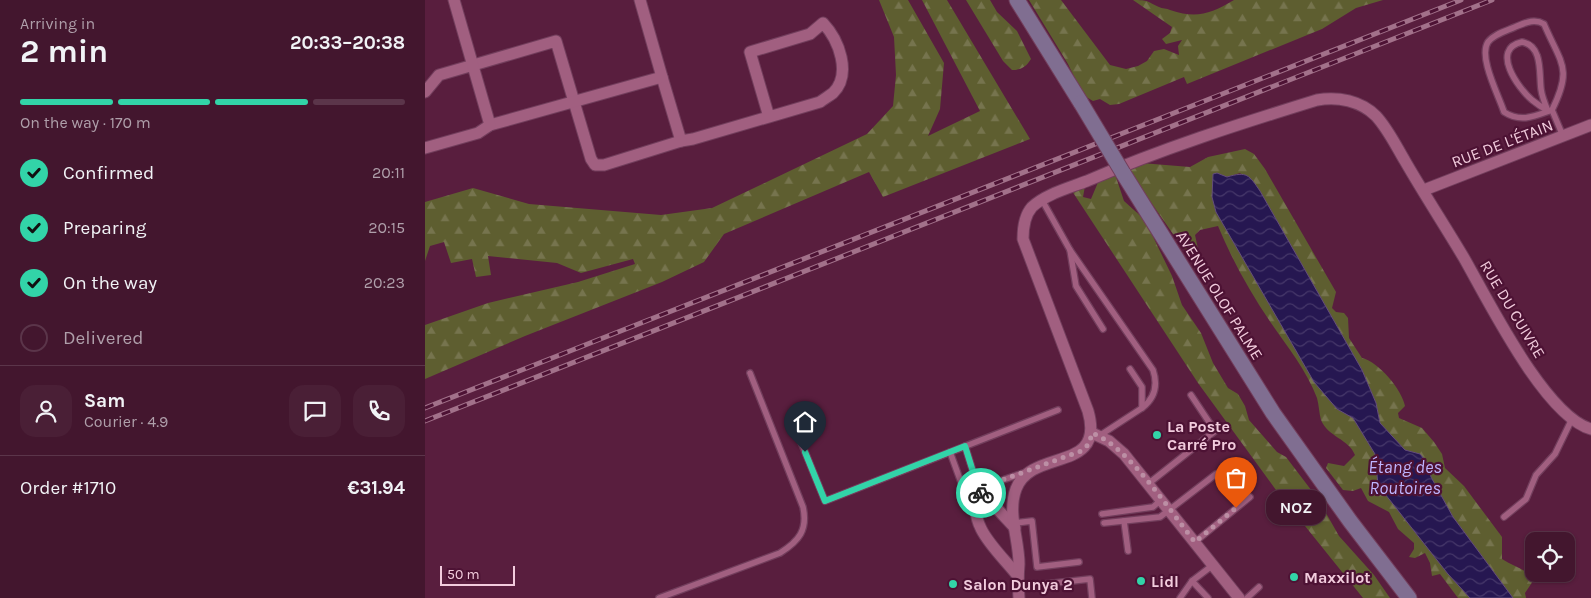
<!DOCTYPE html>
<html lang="en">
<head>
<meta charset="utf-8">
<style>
	body { margin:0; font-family:Karla,sans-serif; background:#4a1f36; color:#f1f3f6; height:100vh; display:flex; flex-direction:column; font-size:19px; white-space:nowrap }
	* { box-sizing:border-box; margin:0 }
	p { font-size:16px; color:#af9faa }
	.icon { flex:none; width:28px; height:28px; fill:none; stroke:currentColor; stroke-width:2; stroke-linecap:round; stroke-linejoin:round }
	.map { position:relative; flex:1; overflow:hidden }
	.sheet { display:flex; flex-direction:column; background:#43162e; width:425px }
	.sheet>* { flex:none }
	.controls { position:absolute; left:1100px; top:532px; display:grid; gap:10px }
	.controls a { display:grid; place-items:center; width:50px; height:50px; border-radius:10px; background:#43162e; box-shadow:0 1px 4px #0004,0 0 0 1px #5b354a; font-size:25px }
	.scale { position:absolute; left:15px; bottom:12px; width:75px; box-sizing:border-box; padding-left:5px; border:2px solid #f2ccdd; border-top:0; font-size:14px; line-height:18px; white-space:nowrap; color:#f2ccdd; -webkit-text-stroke:4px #4d1234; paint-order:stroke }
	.pin { position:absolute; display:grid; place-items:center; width:42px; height:42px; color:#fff; margin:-51px -21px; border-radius:50% 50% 50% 0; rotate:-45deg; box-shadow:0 0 5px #0007 }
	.pin .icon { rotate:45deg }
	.courier { position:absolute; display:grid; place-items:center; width:50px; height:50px; margin:-25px; border:4px solid #32d4a8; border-radius:50%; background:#fff; color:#222; box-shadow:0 1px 6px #0007 }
	.bubble { position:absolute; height:35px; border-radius:15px; background:#43162e; box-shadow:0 1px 4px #0004,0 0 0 1px #5b354a; font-size:16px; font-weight:700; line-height:35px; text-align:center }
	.headline em { font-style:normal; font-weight:700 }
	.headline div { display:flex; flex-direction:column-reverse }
	.headline { display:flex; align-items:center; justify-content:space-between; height:85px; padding:0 20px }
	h1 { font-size:32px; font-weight:700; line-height:38px }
	.bar { display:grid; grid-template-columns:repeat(4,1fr); gap:8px 5px; align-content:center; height:60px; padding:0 20px }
	.bar i { height:6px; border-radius:4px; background:#5b354a }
	.bar .on { background:#32d4a8 }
	.bar p { grid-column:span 4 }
	.line { display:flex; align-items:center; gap:12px; padding:0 20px; border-top:1px solid #5b354a }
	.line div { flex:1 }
	.round { display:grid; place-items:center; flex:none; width:52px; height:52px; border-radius:15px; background:#4a1f36 }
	ol { padding:0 20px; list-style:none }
	li { display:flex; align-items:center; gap:15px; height:55px }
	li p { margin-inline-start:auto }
	li .icon { padding:5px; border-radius:50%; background:#32d4a8; color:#111; stroke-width:4 }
	li:last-child { color:#af9faa }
	li i { width:28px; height:28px; border:2px solid #5b354a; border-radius:50% }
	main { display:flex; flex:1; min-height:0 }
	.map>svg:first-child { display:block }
	.forest { fill:url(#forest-firs) }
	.water { fill:url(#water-waves); stroke:#634d7b }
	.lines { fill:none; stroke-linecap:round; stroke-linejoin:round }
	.lane-casing { stroke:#723e5c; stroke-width:8 }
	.street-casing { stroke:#723e5c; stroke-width:13 }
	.secondary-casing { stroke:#723e5c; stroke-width:17 }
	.lane { stroke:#a15f80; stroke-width:5.5 }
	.street { stroke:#a15f80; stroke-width:11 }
	.secondary { stroke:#806e91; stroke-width:15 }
	.rail-casing { stroke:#a2718a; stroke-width:5 }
	.rail { stroke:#4d1234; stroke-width:3; stroke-dasharray:9; stroke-linecap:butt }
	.secondary-bridge-casing { stroke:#723e5c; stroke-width:17; stroke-linecap:butt }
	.secondary-bridge { stroke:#806e91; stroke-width:15 }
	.done { stroke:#bc8fa5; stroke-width:5; stroke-dasharray:0 9 }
	.route { stroke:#32d4a8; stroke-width:6 }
	.poi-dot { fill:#32d4a8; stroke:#4d1234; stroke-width:2 }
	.labels { text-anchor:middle; stroke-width:4.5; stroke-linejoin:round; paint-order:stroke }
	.street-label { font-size:16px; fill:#f2ccdd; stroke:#4d1234 }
	.poi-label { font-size:16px; font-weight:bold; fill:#f2ccdd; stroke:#4d1234; text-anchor:start }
	.water-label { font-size:18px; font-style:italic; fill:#beb5ff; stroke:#4d1234 }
</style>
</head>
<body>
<main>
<section class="sheet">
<div class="headline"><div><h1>2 min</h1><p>Arriving in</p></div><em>20:33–20:38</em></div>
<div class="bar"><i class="on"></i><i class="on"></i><i class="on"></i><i></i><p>On the way · 170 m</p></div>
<ol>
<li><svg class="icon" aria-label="check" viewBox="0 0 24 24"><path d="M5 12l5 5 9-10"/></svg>Confirmed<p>20:11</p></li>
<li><svg class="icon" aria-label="check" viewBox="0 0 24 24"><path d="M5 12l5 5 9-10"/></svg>Preparing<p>20:15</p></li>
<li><svg class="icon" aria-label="check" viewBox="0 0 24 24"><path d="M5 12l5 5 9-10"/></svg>On the way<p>20:23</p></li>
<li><i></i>Delivered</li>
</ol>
<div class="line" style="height:90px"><a class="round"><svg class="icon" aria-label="person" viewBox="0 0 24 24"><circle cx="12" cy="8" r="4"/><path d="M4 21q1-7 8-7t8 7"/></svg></a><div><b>Sam</b><p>Courier · 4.9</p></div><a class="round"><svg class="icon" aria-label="chat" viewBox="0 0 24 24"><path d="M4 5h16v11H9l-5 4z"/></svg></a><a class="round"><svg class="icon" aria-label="phone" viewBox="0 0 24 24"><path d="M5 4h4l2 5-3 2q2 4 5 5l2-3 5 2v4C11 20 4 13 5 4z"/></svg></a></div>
<div class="line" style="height:65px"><div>Order #1710</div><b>€31.94</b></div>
</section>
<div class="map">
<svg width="1166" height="598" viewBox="0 0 1166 598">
	<defs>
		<pattern id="forest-firs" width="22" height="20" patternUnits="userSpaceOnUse" patternTransform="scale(1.25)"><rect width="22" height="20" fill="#5e5e30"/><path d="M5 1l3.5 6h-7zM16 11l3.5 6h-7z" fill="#76744e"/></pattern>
		<pattern id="water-waves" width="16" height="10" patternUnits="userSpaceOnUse" patternTransform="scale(1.25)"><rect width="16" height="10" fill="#261751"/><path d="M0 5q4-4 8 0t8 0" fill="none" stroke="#46386a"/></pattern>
	</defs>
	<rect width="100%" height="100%" fill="#591e3e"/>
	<g class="forest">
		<path d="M454,0h29l36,63 -4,46 -12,27 52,-25 -58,-111h25l83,139 -147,58 -14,-25 -145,62 -20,28 -42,20 -137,54 -100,43v-54l63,-22 90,-21 57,-18 -2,-5 -52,14 -24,-10 -69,-7 3,19 -15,2 -4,-18 -21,4 -7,-21 -14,4 -5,15v-59l48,-14 56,16 132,11 51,-7 155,-74 26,-28 3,-31 -2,-38z"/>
		<path d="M541,0h24l7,12 20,19 14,28c-5,8 -10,11 -19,11l-9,-9z"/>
		<path d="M604,0h32l49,65 16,4 12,-3 9,-5 7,-10 10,-2 15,6 -1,-9 4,-6 -16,4 -4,-5 8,-6 2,-6 -39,-27c16,0 13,1 26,7 3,2 8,1 11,3 27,9 40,4 64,-10h149l-27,8 -34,21 -135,55 -3,-7 -65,27 -9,1 -10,-6 -7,2 -10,-6 -15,-31z"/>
		<path d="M820,149l9,5 11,15 71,123 -4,16 4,4 8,1 4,5 1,20 13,20c17,4 40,32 43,48l-7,7 1,5 23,10 12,14 8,12 3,14 19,18 38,51v22c11,7 24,11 33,19l-10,15 1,5h-13l-60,-81 -22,-40 -3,-13 -8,-10 -15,-4 -25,-27 -4,-20 -14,-33 -102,-179 -20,-18 -13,4 -10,-4 -1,39 121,196 16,10 22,36 3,31 70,89 22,24h-12l-18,-24 -8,2 -2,-13 -5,-10 -10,5 -6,-1 5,-8v-6l-16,-14 -9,-17 -21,-11 -7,-13 -8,3 -10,-1 -17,-22 2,-5 16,3 11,-11c-6,-16 -27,-18 -34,-35 -2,-7 -2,-15 -4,-22 -10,-27 -30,-52 -46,-75 -21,-31 -39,-63 -53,-97l-18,4 -5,5 5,23 -4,6c-11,-9 -12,-22 -23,-30l-46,-66 14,-5 49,4 18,-10z"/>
		<path d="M690,174l9,27 21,19 27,56 10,29 19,28 12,30 15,25 10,6 7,12 4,14 28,32 9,5 32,42 21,37 35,39 16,23h-27l-87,-108 -78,-107 -126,-192 13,-5 -2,11 8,2 8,-19z"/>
	</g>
	<path class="water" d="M792,173l10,4c20,-6 22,-2 33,14l102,179 14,33 4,20 25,27 15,4 8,10 3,13 22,40 60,81h-43l-22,-24 -70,-89 -3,-31 -22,-36 -16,-9 -23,-27 -98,-170 -4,-15 1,-23z"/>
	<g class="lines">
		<defs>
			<g id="lane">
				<path d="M1097,42c21,4 17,31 19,47 1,8 4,15 7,22 -5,-3 -11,-7 -16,-11 -14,-12 -42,-51 -10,-58z"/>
				<path d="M1127,110c-17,6 -31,13 -48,2 -5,-16 -26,-55 -16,-70 6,-8 18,-11 27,-15 10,-4 19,-9 29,-3 17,40 29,44 8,86l11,26"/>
				<path d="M617,200l28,50 6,36 27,43"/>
				<path d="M645,250l83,120c5,15 2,28 -11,38"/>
				<path d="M367,420l33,81 233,-91"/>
				<path d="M674,436l43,-28v-21l-12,-18"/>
				<path d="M540,446l15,48 14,-11 32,-11"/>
				<path d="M525,452l12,33 14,16"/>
				<path d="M723,484l67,-53 -24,-36"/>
				<path d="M677,514l51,-7 8,-7"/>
				<path d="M1079,517l22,-18 10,-24 19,-21 17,-35"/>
				<path d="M699,521l4,30"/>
				<path d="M590,523l17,-2 5,46 42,-5"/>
				<path d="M679,523l56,-6 56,-43"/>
				<path d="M770,542l55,-45"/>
				<path d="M767,581l16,17"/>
				<path d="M593,587l72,-8 2,19"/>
				<path d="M234,598l121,-45c19,-12 28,-23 23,-46l-53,-134"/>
				<path d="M755,598l12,-17 21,-16"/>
				<path d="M822,598l12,-11"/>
			</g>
			<g id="street">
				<path d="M237,77l19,64 12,-2 127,-37c4,-3 9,-6 13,-9 19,-19 6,-53 -10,-70l-13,11 -60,18 19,65"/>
				<path d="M0,92l14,-17 117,-34 35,118 4,6h9l77,-24"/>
				<path d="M65,125l172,-48 -22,-77"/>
				<path d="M0,148l53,-15 12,-8 -36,-125"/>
				<path d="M999,190l167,-65"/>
				<path d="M667,433l17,8 15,13 115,144"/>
				<path d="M590,528l-26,-28 -9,-6c-16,30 20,59 37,81"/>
				<path d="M594,598c-1,-12 -1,-22 0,-34 0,-25 -12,-51 -3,-75 16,-42 90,-15 72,-78l-65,-172c0,-11 1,-23 9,-32 14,-13 37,-19 55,-26 74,-32 152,-57 230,-81 21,-4 44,1 59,16 12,13 20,30 29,45 19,33 40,65 59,97 24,42 81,158 127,171"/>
			</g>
			<g id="secondary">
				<path d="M592,0l64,103"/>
				<path d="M698,173l150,240 77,108 59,77"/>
			</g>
		</defs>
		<use href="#lane" class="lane-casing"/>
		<use href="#street" class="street-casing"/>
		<use href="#secondary" class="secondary-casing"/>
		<use href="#lane" class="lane"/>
		<use href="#street" class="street"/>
		<use href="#secondary" class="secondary"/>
		<defs>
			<g id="rail">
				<path d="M0,408l1036,-408"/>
				<path d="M0,421l1067,-421"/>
			</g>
		</defs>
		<use href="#rail" class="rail-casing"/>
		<use href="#rail" class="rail"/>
		<defs>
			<path id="secondary-bridge" d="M656,103l42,70"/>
		</defs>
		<use href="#secondary-bridge" class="secondary-bridge-casing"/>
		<use href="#secondary-bridge" class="secondary-bridge"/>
	</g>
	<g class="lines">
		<path class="done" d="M556,493l13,-10 87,-32 8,-7 3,-11c37,14 77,77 103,109l41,-34"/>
		<path class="route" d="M380,452l20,49 140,-55 15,48 1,-1"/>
	</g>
	<g class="poi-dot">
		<circle cx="732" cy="435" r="5"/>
		<circle cx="869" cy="577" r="5"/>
		<circle cx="716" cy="581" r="5"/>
		<circle cx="528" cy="584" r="5"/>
	</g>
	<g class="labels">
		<g class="street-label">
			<text transform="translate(1077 143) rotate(-21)" y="6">RUE DE L'ÉTAIN</text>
			<text transform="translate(795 295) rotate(58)" y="6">AVENUE OLOF PALME</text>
			<text transform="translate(1088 309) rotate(59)" y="6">RUE DU CUIVRE</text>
		</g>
		<g class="poi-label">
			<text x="742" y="432">La Poste<tspan x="742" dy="18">Carré Pro</tspan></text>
			<text x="879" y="583">Maxxilot</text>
			<text x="726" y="587">Lidl</text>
			<text x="538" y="590">Salon Dunya 2</text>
		</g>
		<g class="water-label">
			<text x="980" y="473">Étang des<tspan x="980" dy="21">Routoires</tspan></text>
		</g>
	</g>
</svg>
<div class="controls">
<a><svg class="icon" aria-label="locate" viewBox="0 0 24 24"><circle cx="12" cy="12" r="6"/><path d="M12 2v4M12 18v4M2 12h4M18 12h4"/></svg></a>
</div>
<div class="scale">50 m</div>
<div class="pin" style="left:811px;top:508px;background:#ea580c"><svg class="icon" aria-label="bag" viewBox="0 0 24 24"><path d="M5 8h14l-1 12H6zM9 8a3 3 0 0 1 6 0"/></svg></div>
<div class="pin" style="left:380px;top:452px;background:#1f2937"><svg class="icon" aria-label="home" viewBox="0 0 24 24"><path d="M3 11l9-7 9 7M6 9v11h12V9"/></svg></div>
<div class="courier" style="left:556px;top:493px"><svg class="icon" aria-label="bike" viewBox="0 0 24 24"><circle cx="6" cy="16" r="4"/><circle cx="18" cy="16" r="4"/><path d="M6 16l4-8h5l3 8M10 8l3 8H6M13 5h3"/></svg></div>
<div class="bubble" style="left:841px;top:490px;width:60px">NOZ</div>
</div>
</main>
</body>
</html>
